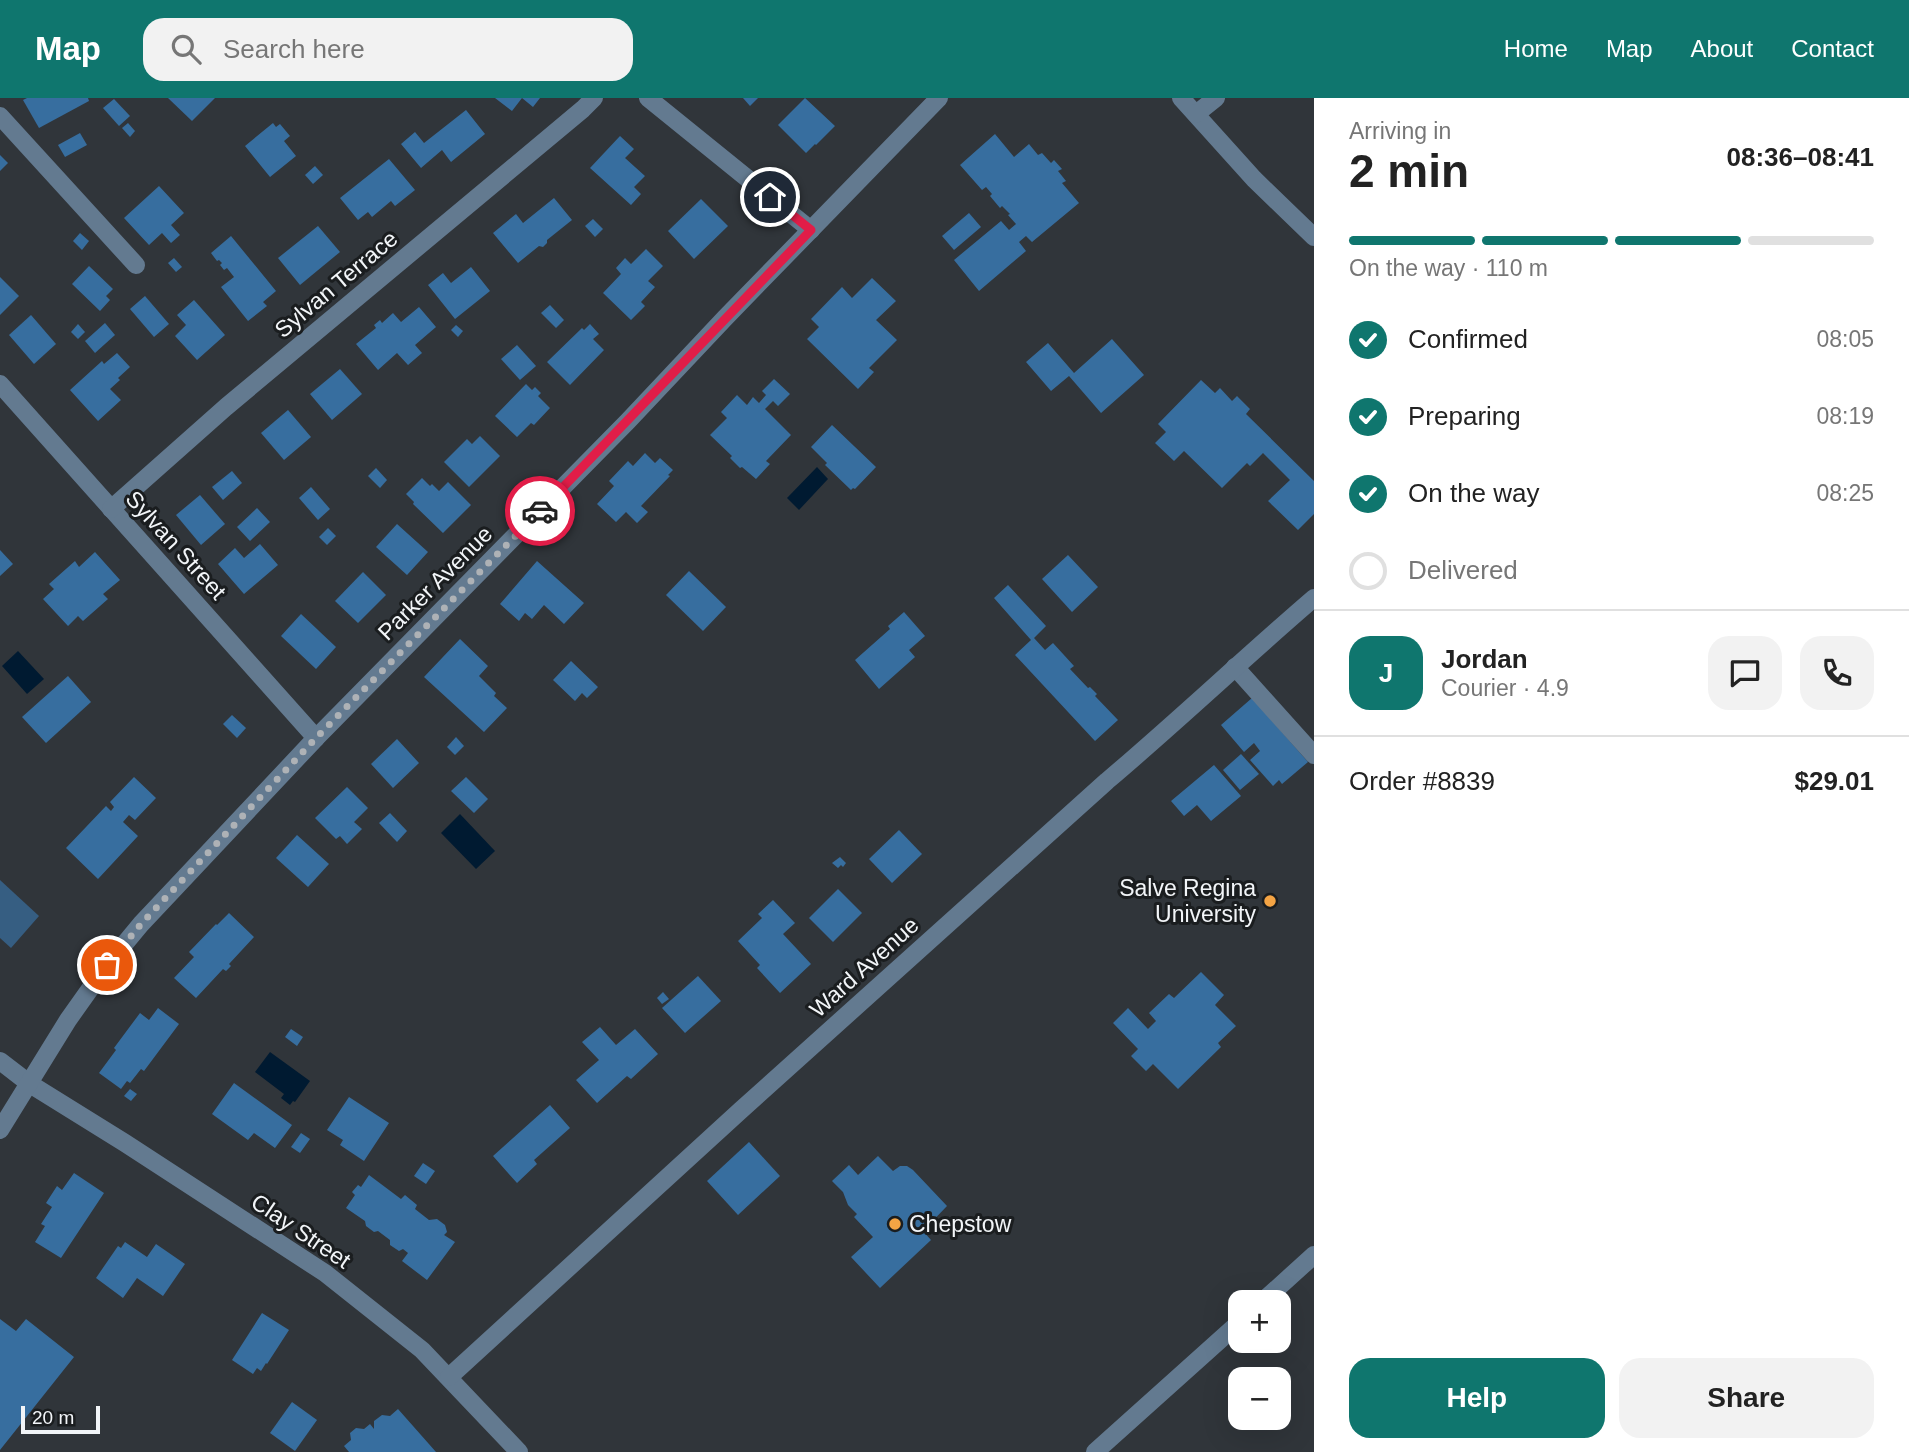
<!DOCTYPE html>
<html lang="en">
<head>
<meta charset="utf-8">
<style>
	body { margin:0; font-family:Helvetica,sans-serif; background:#f2f2f2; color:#222; height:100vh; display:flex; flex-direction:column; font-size:26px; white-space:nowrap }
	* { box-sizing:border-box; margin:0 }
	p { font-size:23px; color:#767676 }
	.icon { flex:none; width:38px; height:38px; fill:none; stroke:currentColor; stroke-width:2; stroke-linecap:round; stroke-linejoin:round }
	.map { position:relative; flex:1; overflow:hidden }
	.drawer { display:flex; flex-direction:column; background:#fff; width:595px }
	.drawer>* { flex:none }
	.buttons { position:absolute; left:1228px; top:1192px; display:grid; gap:14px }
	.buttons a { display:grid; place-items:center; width:63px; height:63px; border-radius:14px; background:#fff; box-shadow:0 7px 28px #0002; font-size:35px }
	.scale { position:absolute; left:21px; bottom:18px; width:79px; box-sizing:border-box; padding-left:7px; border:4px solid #f2f5f8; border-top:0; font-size:19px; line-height:24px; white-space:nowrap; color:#f2f5f8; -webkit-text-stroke:5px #1a1d1f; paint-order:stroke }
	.pin { position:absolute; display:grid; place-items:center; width:60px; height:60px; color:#fff; margin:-30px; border:4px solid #fff; border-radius:50%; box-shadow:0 2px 7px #0007 }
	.courier { position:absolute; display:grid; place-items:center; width:70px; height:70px; margin:-35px; border:5px solid #e11d48; border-radius:50%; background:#fff; color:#222; box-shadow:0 2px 9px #0007 }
	.headline em { font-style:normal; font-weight:800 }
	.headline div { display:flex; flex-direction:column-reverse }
	.headline { display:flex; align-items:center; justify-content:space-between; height:119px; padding:0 35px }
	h1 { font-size:46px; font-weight:800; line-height:52px }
	.bar { display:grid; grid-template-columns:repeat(4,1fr); gap:10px 7px; align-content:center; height:84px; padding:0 35px }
	.bar i { height:9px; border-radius:5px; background:#e0e0e0 }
	.bar .on { background:#0f766e }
	.bar p { grid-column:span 4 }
	.line { display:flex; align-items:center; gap:18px; padding:0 35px; border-top:2px solid #e0e0e0 }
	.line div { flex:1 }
	.round { display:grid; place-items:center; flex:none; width:74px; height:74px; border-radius:21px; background:#f2f2f2 }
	ol { padding:0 35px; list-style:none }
	li { display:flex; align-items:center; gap:21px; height:77px }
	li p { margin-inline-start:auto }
	li .icon { padding:7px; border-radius:50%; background:#0f766e; color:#fff; stroke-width:4 }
	li:last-child { color:#767676 }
	li i { width:38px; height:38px; border:4px solid #e0e0e0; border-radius:50% }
	.primary-button { display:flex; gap:14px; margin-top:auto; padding:14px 35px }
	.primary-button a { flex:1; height:80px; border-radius:21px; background:#0f766e; color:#fff; font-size:28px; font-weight:800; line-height:80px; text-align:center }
	.primary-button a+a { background:#f2f2f2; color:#222 }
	header { display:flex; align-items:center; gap:42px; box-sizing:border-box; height:98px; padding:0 35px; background:#0f766e; color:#fff }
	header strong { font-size:33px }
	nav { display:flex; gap:38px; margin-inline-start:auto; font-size:24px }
	.search { width:490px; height:63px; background:#f2f2f2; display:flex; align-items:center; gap:18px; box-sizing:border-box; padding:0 24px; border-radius:21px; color:#767676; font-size:26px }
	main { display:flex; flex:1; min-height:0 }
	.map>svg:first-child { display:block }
	.green { fill:#365e82 }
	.water { fill:#001a31 }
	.building { fill:#376e9f }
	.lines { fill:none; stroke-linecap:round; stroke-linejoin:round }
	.minor { stroke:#637a90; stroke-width:18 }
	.done { stroke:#aeb2b6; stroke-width:7; stroke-dasharray:0 12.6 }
	.route { stroke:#e11d48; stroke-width:9 }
	.poi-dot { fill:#f4a444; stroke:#1a1d1f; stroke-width:2.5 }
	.labels { text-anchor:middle; stroke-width:6; stroke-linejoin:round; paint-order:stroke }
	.street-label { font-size:23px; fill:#f2f5f8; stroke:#1a1d1f }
	.poi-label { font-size:23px; fill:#f2f5f8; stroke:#1a1d1f; text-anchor:end }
</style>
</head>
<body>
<header>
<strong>Map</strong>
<div class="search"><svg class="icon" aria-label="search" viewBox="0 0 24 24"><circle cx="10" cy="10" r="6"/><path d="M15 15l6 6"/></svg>Search here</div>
<nav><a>Home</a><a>Map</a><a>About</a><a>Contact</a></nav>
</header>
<main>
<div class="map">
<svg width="1314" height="1354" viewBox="0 0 1314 1354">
	<rect width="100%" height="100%" fill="#30353a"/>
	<path class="green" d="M0,782l39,36 -28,32 -11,-10z"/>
	<g class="water">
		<path d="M817,369l11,12 -29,31 -12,-12z"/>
		<path d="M18,553l26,28 -17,15 -25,-28z"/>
		<path d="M460,716l35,37 -19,18 -35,-36z"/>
		<path d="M270,954l40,29 -15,21 -2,-1 -3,4 -9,-7 3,-4 -29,-22z"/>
	</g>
	<g class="building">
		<path d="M27,0h61l1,3 -50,27 -16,-28z"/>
		<path d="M168,0h47l-23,23z"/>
		<path d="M495,0h45l-7,9 -11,-9 -10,13z"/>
		<path d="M743,0h15l-8,8z"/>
		<path d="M805,0l30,28 -19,19 -1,-1 -9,9 -28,-28z"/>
		<path d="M114,1l16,17 -11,10 -16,-18z"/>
		<path d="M466,12l19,24 -34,28 -9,-12 -21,18 -20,-24 14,-12 9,11z"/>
		<path d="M128,25l7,8 -5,6 -8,-9z"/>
		<path d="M273,25l3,4 4,-3 10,12 -6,5 12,15 -26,21 -25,-31z"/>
		<path d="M80,35l7,12 -22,12 -7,-12z"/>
		<path d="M995,36l19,23 15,-13 9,11 4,-2 9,10 3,-3 8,9 -4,2 8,10 -4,2 17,20 -47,39 -6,-6 -7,6 7,9 -47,40 -25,-31 47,-39 8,9 7,-6 -8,-9 2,-1 -8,-8 -2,2 -10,-12 2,-2 -6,-7 -4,3 -22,-25z"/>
		<path d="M620,38l14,13 -9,9 20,18 -11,11 7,7 -10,11 -41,-37z"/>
		<path d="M0,57l8,8 -8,8z"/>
		<path d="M389,61l26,31 -20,16 -4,-5 -19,16 -4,-5 -10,8 -18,-22z"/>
		<path d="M315,68l8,9 -10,9 -8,-9z"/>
		<path d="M159,88l25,27 -13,12 9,10 -9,8 -9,-10 -13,12 -25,-27z"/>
		<path d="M554,100l18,22 -25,20v3l-4,4 -4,-1 -21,17 -25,-30 23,-19 7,9z"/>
		<path d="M701,101l27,27 -34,33 -26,-28z"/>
		<path d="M969,115l12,14 -27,23 -12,-14z"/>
		<path d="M593,121l10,10 -8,8 -10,-11z"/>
		<path d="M318,128l22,26 -40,33 -22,-27z"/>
		<path d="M80,135l9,8 -7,9 -9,-9z"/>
		<path d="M231,138l45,55 -13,11 4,4 -19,15 -27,-34 13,-10 -7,-9 -3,2 -4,-5 2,-2 -3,-3 -2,1 -6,-8z"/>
		<path d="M646,151l17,17 -15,15 7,6 -14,15 4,4 -14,14 -28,-27 18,-19 -5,-6 9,-10 6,6z"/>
		<path d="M174,160l8,9 -6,5 -8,-9z"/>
		<path d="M89,168l24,23 -7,7 4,4 -10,11 -28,-27z"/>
		<path d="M471,169l19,24 -35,28 -27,-34 15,-12 8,10z"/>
		<path d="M0,179l19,19 -19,19z"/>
		<path d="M872,180l24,23 -20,19 21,20 -28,28 5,4 -16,17 -51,-50 12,-12 -8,-8 31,-32 10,11z"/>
		<path d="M145,198l24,28 -15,13 -24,-28z"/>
		<path d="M194,202l31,35 -28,25 -22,-24 11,-11 -9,-10z"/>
		<path d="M550,207l14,15 -8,8 -15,-15z"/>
		<path d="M419,209l17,20 -21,18 7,8 -14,12 -11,-12 -19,17 -22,-26 20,-16 -2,-3 6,-5 2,3 11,-10 8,9z"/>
		<path d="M31,217l25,29 -22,20 -25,-29z"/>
		<path d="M105,225l10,12 -20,18 -10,-12z"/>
		<path d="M78,226l7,8 -7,7 -7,-7z"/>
		<path d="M590,226l9,10 -6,5 11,11 -34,35 -23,-23 35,-34 2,2z"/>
		<path d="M456,227l7,6 -5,6 -7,-7z"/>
		<path d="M1112,241l32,36 -43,38 -32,-37 -18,15 -25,-29 22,-19 26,30z"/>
		<path d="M517,247l19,21 -16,14 -19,-21z"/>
		<path d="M117,255l13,14 -12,11 2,2 -10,9 11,11 -23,21 -28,-31 32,-29 2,3z"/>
		<path d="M340,271l22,25 -30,26 -22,-26z"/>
		<path d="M774,281l16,15 -12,12 -5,-5 -8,8 26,26 -25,26 4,3 -14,15 -14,-12 -2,1 -10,-10 2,-2 -22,-21 17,-17 -6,-6 16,-17 10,10 6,-8 6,6 7,-8 -4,-4z"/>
		<path d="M1201,282l14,13 5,-5 12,13 5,-5 13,13 -4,5 68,67v33l-16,16 -30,-29 22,-21 -27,-27 -13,13 -3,-3 -25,25 -38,-37 -10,10 -19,-18 11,-11 -8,-8z"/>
		<path d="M526,286l6,6 3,-3 6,6 -3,3 12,12 -16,17 -3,-2 -14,14 -22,-21z"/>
		<path d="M288,312l23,27 -27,23 -23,-27z"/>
		<path d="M832,327l44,42 -21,22 -2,-1 -2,2 -26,-25 2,-2 -16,-16z"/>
		<path d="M480,338l20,20 -31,31 -25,-25 23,-23 5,5z"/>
		<path d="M645,355l10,10 5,-5 13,12 -5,5 2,1 -29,30 7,6 -11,11 -11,-11 -10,10 -19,-18 17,-18 -5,-5 19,-20 5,5z"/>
		<path d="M376,370l11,12 -7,8 -12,-12z"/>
		<path d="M232,373l10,12 -19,17 -11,-13z"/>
		<path d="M422,380l8,8 2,-2 7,7 9,-9 23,23 -28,28 -30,-29 1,-2 -8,-8z"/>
		<path d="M311,389l19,22 -12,11 -19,-22z"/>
		<path d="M200,397l25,29 -24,21 -25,-30z"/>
		<path d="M257,410l13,14 -20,19 -13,-14z"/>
		<path d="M397,426l31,28 -21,23 -31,-28z"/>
		<path d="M328,430l8,8 -9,9 -8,-8z"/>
		<path d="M260,446l18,21 -34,29 -26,-30 17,-16 9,10z"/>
		<path d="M0,452l13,14 -13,12z"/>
		<path d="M95,454l25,28 -17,14 5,5 -25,22 -5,-5 -10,10 -25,-27 11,-10 -5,-5 26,-23 4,6z"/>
		<path d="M1068,457l30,32 -26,25 -30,-33z"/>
		<path d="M537,463l47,42 -20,21 -20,-19 -12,14 -7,-6 -6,8 -19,-17z"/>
		<path d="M689,473l37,36 -23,24 -37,-36z"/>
		<path d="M363,474l23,23 -28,28 -23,-22z"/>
		<path d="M1008,487l38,41 -12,12 11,12 8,-7 21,23 -4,3 18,19 2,-1 7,7 -2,2 23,24 -23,21 -80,-86 16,-15 -37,-42z"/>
		<path d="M904,514l21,24 -16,14 6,7 -36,32 -24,-29 35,-31 -2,-3z"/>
		<path d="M301,516l35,33 -20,22 -35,-33z"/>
		<path d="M460,541l28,27 -9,10 17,17 -2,3 13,12 -23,24 -60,-55z"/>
		<path d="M571,563l27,26 -11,11 -5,-5 -7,8 -22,-21z"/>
		<path d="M68,578l23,26 -45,41 -24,-26z"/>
		<path d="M1252,600l56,64 -26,22 -3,-4 -6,6 -23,-26 10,-9 -6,-8 -10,9 -23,-27z"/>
		<path d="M232,617l14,13 -9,10 -14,-14z"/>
		<path d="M456,639l8,9 -9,9 -8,-8z"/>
		<path d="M397,641l22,24 -26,25 -22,-24z"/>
		<path d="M1241,656l18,20 -19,16 -17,-20z"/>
		<path d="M1214,667l27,31 -30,25 -14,-16 -13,11 -13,-15z"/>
		<path d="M134,679l22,21 -21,22 -6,-5 -6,7 15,14 -40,43 -32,-31 40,-42 5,5 3,-4 -4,-5z"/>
		<path d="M466,679l22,22 -14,14 -23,-22z"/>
		<path d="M347,689l21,21 -14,14 8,7 -15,15 -7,-8 -4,3 -21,-21z"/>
		<path d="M390,715l17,18 -10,11 -18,-19z"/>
		<path d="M899,732l23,24 -30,29 -23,-24z"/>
		<path d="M297,737l32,29 -21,23 -32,-29z"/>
		<path d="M840,759l6,6 -3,4 -2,-2 -3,3 -6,-5z"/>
		<path d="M838,791l24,24 -29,29 -24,-24z"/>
		<path d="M773,802l22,23 -12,11 28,30 -31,29 -23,-25 3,-3 -22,-24 24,-23 -4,-4z"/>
		<path d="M229,815l25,24 -25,27 2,2 -5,5 -3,-2 -27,29 -22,-20 20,-21 -5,-5 27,-28 1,1z"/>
		<path d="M1201,874l23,23 -9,10 21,21 -18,17 3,4 -43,42 -25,-25 -7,7 -15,-15 7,-7 -25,-26 15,-15 20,21 8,-8 -7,-8 20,-19 5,4z"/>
		<path d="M698,878l23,25 -36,32 -23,-25z"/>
		<path d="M663,894l6,7 -7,5 -5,-6z"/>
		<path d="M158,910l21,16 -35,47 -3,-2 -11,14 -3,-2 -6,8 -22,-16 17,-23 -2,-2 26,-35 9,7z"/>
		<path d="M600,929l16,18 19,-16 23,25 -27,25 -4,-3 -30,27 -21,-23 23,-20 -17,-18z"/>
		<path d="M291,931l12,8 -6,9 -12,-9z"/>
		<path d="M234,985l58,42 -17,23 -21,-15 -6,7 -36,-26z"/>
		<path d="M130,991l7,5 -6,7 -7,-5z"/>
		<path d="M349,999l40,26 -25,38 -24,-16 3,-5 -16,-10z"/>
		<path d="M550,1007l20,23 -36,32 3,4 -20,19 -24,-27z"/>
		<path d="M301,1035l9,6 -10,14 -9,-6z"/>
		<path d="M749,1044l31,34 -42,39 -31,-34z"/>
		<path d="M878,1058l15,15 7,-5h7l6,4 34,36 -24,25 8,9 -51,48 -29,-31 22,-20 -19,-20 3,-3 -9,-9 -5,-13 -11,-11 17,-16 9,10z"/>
		<path d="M423,1065l12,8 -9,13 -12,-8z"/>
		<path d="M74,1075l30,20 -43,65 -26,-16 10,-16 -4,-2 11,-17 -6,-4 11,-17 5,4z"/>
		<path d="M369,1077l32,24 4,-4 12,10 -2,4 14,11 8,-1 8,6 2,7 -3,3 11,7 -28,38 -25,-19 6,-8 -5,-4 -4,2 -9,-6v-5l-12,-9 -4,1 -8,-6 -1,-5 -19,-13 9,-13 -3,-3 6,-7 3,2z"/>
		<path d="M125,1144l22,15 9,-13 29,20 -22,32 -26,-18 -14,20 -27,-20 22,-32 3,2z"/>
		<path d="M262,1215l27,17 -22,34 -1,-1 -5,8 -4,-3 -4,6 -21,-14z"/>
		<path d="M0,1221l16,12 10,-12 48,38 -74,93z"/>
		<path d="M292,1304l25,18 -22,31 -25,-18z"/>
		<path d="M398,1311l38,43h-87l-5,-6 7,-6 -1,-7 6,-5 8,1 6,-5 4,5v-8l8,-6 8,1z"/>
	</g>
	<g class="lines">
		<g class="minor">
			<path d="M648,0l163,132"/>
			<path d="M1181,0l73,81 60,58"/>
			<path d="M1196,16l20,-16"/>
			<path d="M0,18l136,149"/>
			<path d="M0,286l316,354"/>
			<path d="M111,411l115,-102 357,-298 11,-11"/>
			<path d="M1235,569l79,88"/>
			<path d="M0,963l30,23 95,59 200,130 97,77 97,102"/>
			<path d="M0,1032l68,-110 39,-55 34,-41 175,-186 312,-317 97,-103 214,-220"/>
			<path d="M1262,1204l52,-47"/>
			<path d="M449,1279l292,-267 366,-329c71,-60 137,-123 207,-183"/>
			<path d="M1095,1354l146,-131"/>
		</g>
	</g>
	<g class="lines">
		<path class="done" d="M107,867l34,-41 175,-186 224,-227"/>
		<path class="route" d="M540,413l271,-281 -41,-33"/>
	</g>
	<g class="poi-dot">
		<circle cx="1270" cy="803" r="7"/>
		<circle cx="895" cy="1126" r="7"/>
	</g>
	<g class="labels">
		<g class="street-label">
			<text transform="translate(336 186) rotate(-40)" y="8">Sylvan Terrace</text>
			<text transform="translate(176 447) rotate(48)" y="8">Sylvan Street</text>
			<text transform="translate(435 485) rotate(-45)" y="8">Parker Avenue</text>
			<text transform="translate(864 869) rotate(-42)" y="8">Ward Avenue</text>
			<text transform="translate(301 1133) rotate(34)" y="8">Clay Street</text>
		</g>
		<g class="poi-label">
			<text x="1256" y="798">Salve Regina<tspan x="1256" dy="26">University</tspan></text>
			<text x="909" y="1134" text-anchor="start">Chepstow</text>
		</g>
	</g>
</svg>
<div class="buttons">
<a>+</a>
<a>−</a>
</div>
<div class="scale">20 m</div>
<div class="pin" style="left:107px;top:867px;background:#ea580c"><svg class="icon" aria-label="bag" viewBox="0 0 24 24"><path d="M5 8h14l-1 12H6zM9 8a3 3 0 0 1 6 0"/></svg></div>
<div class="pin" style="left:770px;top:99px;background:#1f2937"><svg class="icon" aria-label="home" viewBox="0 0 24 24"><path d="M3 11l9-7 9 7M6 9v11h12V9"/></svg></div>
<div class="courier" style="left:540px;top:413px"><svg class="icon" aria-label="car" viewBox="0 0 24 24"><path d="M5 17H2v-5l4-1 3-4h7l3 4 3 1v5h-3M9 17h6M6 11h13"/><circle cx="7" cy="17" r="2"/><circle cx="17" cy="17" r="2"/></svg></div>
</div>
<section class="drawer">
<div class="headline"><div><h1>2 min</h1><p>Arriving in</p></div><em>08:36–08:41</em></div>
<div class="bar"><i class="on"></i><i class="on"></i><i class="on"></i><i></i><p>On the way · 110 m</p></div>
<ol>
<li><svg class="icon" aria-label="check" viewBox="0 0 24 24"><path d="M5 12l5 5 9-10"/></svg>Confirmed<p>08:05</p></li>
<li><svg class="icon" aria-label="check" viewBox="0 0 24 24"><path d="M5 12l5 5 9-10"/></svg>Preparing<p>08:19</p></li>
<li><svg class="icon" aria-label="check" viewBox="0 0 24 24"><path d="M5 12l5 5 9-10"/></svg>On the way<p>08:25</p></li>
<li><i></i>Delivered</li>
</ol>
<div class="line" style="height:126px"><b class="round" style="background:#0f766e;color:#fff">J</b><div><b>Jordan</b><p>Courier · 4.9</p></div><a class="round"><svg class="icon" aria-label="chat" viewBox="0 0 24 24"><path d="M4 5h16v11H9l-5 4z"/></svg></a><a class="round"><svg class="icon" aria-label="phone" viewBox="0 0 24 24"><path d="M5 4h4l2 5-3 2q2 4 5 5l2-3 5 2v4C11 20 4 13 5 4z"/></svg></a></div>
<div class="line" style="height:91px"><div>Order #8839</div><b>$29.01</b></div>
<div class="primary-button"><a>Help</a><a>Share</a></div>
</section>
</main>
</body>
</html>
